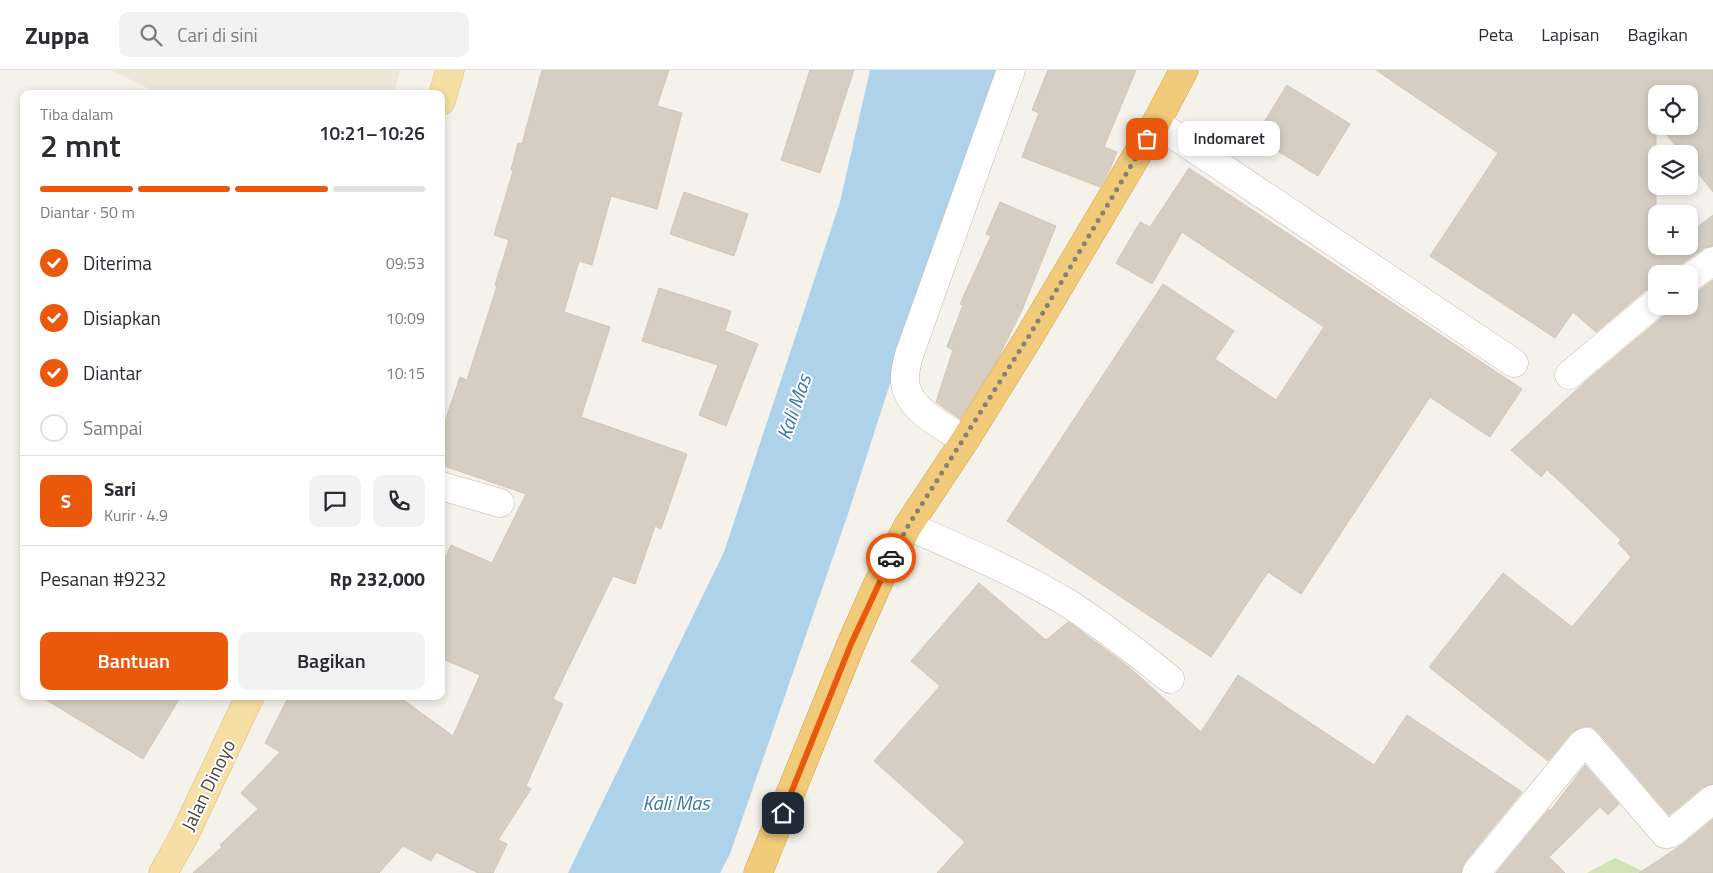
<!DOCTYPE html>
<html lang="id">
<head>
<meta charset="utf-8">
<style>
	body { margin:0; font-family:"Titillium Web",sans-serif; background:#f2f2f3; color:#2b2b33; height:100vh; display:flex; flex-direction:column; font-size:19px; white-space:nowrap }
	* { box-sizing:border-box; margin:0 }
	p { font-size:16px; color:#7c7c81 }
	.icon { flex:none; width:28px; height:28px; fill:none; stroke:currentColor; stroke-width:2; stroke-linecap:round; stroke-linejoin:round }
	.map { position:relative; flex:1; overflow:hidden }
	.panel { position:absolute; left:20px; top:20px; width:425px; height:610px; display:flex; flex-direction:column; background:#fff; border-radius:10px; box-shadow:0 2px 8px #0003 }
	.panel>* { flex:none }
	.fabs { position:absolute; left:1648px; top:15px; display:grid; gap:10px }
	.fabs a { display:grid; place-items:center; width:50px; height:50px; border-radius:10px; background:#fff; box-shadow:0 2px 8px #0003; font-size:25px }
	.pin { position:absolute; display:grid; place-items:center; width:42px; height:42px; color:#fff; margin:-21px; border-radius:10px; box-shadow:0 2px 8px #0006 }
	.courier { position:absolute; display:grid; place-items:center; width:50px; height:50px; margin:-25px; border:4px solid #ea580c; border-radius:50%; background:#fff; color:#222; box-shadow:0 1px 6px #0007 }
	.bubble { position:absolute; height:35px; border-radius:10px; background:#fff; box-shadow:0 2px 8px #0003; font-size:16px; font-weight:600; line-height:35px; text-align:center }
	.headline em { font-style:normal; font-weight:600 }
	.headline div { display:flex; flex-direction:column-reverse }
	.headline { display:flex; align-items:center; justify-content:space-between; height:85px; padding:0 20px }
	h1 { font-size:32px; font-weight:600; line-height:38px }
	.bar { display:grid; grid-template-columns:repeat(4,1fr); gap:8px 5px; align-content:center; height:60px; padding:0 20px }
	.bar i { height:6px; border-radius:4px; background:#e1e1e2 }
	.bar .current { background:#ea580c }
	.bar p { grid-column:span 4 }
	.line { display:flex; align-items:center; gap:12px; padding:0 20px; border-top:1px solid #e1e1e2 }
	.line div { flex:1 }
	.round { display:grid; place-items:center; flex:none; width:52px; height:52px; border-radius:10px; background:#f2f2f3 }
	ol { padding:0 20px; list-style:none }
	li { display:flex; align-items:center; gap:15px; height:55px }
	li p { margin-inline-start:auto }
	li .icon { padding:5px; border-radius:50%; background:#ea580c; color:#fff; stroke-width:4 }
	li:last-child { color:#7c7c81 }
	li i { width:28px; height:28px; border:2px solid #e1e1e2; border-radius:50% }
	.cta { display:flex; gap:10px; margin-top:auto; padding:10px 20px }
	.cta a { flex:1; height:58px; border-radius:10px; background:#ea580c; color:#fff; font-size:20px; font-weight:600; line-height:58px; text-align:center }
	.cta a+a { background:#f2f2f3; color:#2b2b33 }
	header { display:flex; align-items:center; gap:30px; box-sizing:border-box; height:70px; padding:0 25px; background:#fff; border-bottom:1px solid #e1e1e2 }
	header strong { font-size:24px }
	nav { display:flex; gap:28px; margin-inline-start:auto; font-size:18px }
	.search { width:350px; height:45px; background:#f2f2f3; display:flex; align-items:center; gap:12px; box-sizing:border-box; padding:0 18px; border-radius:10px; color:#7c7c81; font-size:19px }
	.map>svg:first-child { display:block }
	.education { fill:#ede7d8 }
	.green { fill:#d1e5b9 }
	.water { fill:#afd2eb }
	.building { fill:#d6cec3; stroke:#d0c6b6 }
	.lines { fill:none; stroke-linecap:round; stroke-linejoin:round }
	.minor-casing { stroke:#c0baaf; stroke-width:29 }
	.major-casing { stroke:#dbbc74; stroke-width:29 }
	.highway-casing { stroke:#d2a04a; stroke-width:29 }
	.minor { stroke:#fff; stroke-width:28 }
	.major { stroke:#f6dfa4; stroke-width:28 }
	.highway { stroke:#f2cb7a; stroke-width:28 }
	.done { stroke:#858078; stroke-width:5; stroke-dasharray:0 9 }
	.route { stroke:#ea580c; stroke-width:6 }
	.labels { text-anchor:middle; stroke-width:4; stroke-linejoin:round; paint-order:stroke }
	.street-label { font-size:19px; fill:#49433a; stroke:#fff }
	.water-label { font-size:20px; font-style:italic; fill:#3978a5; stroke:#fff }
</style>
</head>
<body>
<header>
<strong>Zuppa</strong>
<div class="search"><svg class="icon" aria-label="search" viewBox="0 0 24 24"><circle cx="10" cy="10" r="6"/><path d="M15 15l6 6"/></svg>Cari di sini</div>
<nav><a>Peta</a><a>Lapisan</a><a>Bagikan</a></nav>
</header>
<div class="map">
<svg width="1713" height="803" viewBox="0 0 1713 803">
	<rect width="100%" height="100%" fill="#f5f2ec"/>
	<path class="education" d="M111,0h289l-6,24h-235z"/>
	<path class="green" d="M1615,788l32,15h-60z"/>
	<path class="water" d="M870,0h133l-88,236 -67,208 -118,340 -10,19h-152l156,-321 116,-350z"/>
	<g class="building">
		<path d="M542,0h127l-12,36 25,7 -25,96 -46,-13 -19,69 -13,-4 -15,51 46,15 -29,90 106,37 -26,75 -6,-3 -20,58 -22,-8 -60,123 10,5 -37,82 5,3 -33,51 9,4 -14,29h-15l-42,-21 -5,9 -28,-15 -24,27h-186l29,-26 -2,-2 38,-36 -17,-16 39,-41 -15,-9 24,-47h109l55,40 27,-61 -39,-17v-90l10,-23 41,18 34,-69 -85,-29v-32l19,-56 7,3 30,-94 -2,-1 14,-45 -15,-5 19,-64 -2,-1 7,-27 4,1z"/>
		<path d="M810,0h44l-34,103 -39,-13z"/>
		<path d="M1048,0h88l-32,77 13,5 -7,17 -10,18 -78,-30 17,-44 -7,-3z"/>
		<path d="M1376,0h337v122l-24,-30v-8h-7l-22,-28h29v-32h-33v163l15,-11h18v-13l24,-18v31l-9,2 -24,17 -6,9h-18v13l-10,3 -50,42 -23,-20 -18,26 -125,-82 68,-103z"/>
		<path d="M1287,15l63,39 -32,52 -63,-39z"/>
		<path d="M1189,98l333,221 -32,48 -60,-40 -129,197 -33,-22 -57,85 -204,-136 156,-237 71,47 -19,28 61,41 48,-73 -142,-95 -30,52 -36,-21 24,-41 10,5z"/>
		<path d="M684,122l64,22 -14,42 -64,-22z"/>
		<path d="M1000,132l56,24 -34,84 -24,48 -38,61 -24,-17 17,-52 -6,-3 16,-42 -3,-1 31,-68 -5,-2z"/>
		<path d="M1713,210v504l-10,3 -34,28 -71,-83 -7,-5h-10l-10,6 -23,28 -119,-94 74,-94 69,54 59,-70 -13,-14 3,-3 -53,-51 -21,-19 -6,7 -30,-27 74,-68 81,-68 5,-8h18v-13l9,-2z"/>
		<path d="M659,218l72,23 -6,20 33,13 -32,82 -27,-11 19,-50 -76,-24z"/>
		<path d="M979,513l67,57 22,-18 5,3 56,42 72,65 37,-57 136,90 33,-50 115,77 -58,71 -3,10h-524l28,-31 -91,-81 66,-75 -29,-25z"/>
		<path d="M40,626h141l-38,63z"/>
		<path d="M1585,695l34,39 -11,11 -8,-8 -51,50 16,16h-69l53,-64 1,2z"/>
		<path d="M1713,749v54h-74l44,-29z"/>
	</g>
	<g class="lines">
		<defs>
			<g id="minor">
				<path d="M1156,53l358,240"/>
				<path d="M1689,208l24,-17"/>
				<path d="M1569,305l87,-73"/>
				<path d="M965,370c-22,-14 -57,-30 -60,-58 -1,-9 2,-19 4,-27l102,-285"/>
				<path d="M441,416l59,17"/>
				<path d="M908,456c55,24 110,47 161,78 35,22 68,49 101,75"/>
				<path d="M1476,803l107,-130 3,-1 79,92h3l5,-2 40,-33"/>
			</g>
			<g id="major">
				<path d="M441,31l9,-31"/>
				<path d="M163,803l21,-37 66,-140"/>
			</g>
			<path id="highway" d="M758,803l93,-229 28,-63 29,-55 57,-86 64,-103 127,-214 28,-53"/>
		</defs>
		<use href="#minor" class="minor-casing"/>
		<use href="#major" class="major-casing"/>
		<use href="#highway" class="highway-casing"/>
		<use href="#minor" class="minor"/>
		<use href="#major" class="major"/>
		<use href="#highway" class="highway"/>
	</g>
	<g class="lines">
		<path class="done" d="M891,488l17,-32 121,-190 118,-197"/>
		<path class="route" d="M783,743l68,-169 40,-86"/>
	</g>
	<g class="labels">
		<g class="street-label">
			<text transform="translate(208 715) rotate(-64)" y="7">Jalan Dinoyo</text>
		</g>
		<g class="water-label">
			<text transform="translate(794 337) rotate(-71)" y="7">Kali Mas</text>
			<text x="676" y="740">Kali Mas</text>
		</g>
	</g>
</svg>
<div class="fabs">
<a><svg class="icon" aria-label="locate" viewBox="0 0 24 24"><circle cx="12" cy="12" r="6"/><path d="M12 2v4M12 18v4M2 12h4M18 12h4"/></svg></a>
<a><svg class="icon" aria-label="layers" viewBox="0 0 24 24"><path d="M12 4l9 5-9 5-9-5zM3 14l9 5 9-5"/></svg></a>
<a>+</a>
<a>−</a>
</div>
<div class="pin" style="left:1147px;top:69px;background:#ea580c"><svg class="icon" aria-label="bag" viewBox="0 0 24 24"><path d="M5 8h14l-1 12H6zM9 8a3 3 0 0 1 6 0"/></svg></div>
<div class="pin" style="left:783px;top:743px;background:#1f2937"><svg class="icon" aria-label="home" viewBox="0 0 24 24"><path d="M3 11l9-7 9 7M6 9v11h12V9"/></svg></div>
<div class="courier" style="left:891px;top:488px"><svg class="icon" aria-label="car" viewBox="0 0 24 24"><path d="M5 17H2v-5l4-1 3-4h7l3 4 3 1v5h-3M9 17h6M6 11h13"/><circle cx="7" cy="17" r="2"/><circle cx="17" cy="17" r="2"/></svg></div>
<div class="bubble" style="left:1178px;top:51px;width:102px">Indomaret</div>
<section class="panel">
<div class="headline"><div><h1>2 mnt</h1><p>Tiba dalam</p></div><em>10:21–10:26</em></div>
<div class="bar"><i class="current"></i><i class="current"></i><i class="current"></i><i></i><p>Diantar · 50 m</p></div>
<ol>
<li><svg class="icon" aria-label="check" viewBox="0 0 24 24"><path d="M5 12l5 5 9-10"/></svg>Diterima<p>09:53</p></li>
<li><svg class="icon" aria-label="check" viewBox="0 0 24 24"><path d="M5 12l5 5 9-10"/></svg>Disiapkan<p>10:09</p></li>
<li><svg class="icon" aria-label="check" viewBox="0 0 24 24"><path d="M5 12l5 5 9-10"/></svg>Diantar<p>10:15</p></li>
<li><i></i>Sampai</li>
</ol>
<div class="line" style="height:90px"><b class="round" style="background:#ea580c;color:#fff">S</b><div><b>Sari</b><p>Kurir · 4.9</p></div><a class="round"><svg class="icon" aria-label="chat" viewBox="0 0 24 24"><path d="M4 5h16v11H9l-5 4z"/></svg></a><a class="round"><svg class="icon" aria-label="phone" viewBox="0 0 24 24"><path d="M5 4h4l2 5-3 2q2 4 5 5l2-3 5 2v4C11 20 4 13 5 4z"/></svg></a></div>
<div class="line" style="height:65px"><div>Pesanan #9232</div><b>Rp 232,000</b></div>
<div class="cta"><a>Bantuan</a><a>Bagikan</a></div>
</section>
</div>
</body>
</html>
